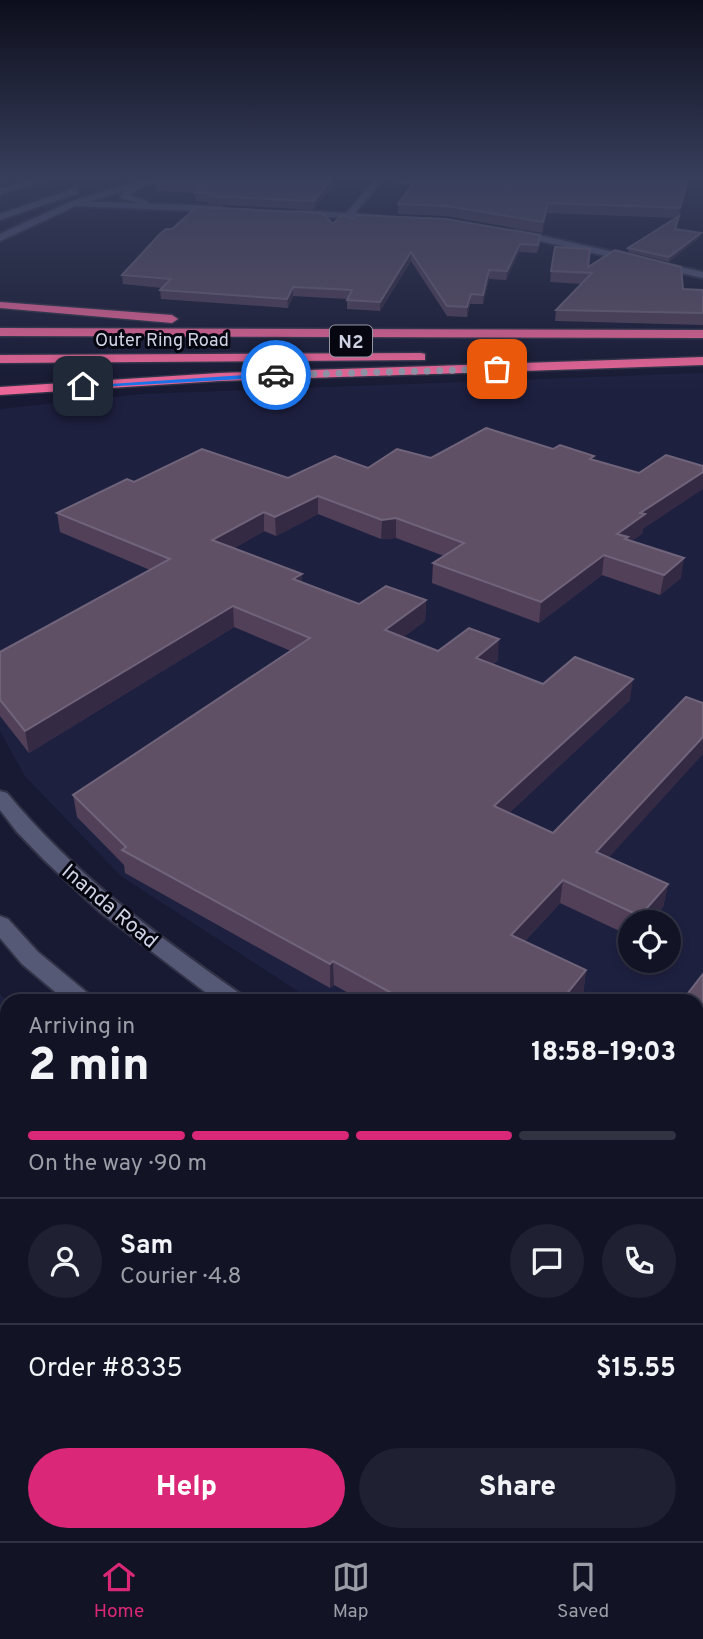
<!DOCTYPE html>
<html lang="en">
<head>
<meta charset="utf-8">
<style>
	body { margin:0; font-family:Overpass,sans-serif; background:#1f2132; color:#f1f3f6; height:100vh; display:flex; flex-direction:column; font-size:26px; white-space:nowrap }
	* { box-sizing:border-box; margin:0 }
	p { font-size:23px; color:#9c9ea7 }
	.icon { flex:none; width:38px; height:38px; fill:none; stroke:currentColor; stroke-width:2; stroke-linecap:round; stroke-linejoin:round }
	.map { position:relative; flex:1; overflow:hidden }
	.side { position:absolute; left:0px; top:994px; width:704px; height:548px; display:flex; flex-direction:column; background:#121426; border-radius:21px 21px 0 0; box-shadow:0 4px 10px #0003,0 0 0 2px #313343 }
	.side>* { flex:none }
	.buttons { position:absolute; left:618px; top:910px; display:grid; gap:14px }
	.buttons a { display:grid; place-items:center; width:63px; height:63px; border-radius:50%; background:#121426; box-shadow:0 4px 10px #0003,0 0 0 2px #313343; font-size:35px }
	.pin { position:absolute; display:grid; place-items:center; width:60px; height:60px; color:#fff; margin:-30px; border-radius:14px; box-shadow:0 4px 10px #0006 }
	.courier { position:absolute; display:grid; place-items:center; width:70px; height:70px; margin:-35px; border:5px solid #1a73e8; border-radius:50%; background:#fff; color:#222; box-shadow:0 2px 9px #0007 }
	.overview em { font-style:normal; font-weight:800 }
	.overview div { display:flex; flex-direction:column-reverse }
	.overview { display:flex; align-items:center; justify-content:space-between; height:119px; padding:0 28px }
	h1 { font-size:46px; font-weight:800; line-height:52px }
	.bar { display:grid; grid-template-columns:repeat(4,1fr); gap:10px 7px; align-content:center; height:84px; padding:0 28px }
	.bar i { height:9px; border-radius:5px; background:#313343 }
	.bar .active { background:#db2777 }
	.bar p { grid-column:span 4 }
	.line { display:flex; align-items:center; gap:18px; padding:0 28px; border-top:2px solid #313343 }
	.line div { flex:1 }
	.round { display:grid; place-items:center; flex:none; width:74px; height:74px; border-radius:37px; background:#1f2132 }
	.action { display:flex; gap:14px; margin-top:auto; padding:14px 28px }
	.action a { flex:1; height:80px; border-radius:42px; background:#db2777; color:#fff; font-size:28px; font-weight:800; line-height:80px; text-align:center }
	.action a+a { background:#1f2132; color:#f1f3f6 }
	.dock { display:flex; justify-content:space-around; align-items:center; height:98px; border-top:2px solid #313343; background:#121426; font-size:19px; color:#9c9ea7 }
	.dock a { display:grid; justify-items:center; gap:4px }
	.dock .active { color:#db2777 }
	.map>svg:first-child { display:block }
	.built { fill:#1e2040; fill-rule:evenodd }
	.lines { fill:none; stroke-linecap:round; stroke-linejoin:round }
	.minor-casing { stroke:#313246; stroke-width:4 }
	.secondary-casing { stroke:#313246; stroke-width:4 }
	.motorway-casing { stroke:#313246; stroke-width:3 }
	.minor { fill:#555976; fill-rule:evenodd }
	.secondary { fill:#555976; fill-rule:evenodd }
	.motorway { fill:#ef6799; fill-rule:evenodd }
	.wall { fill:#514058 }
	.shaded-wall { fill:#352a43 }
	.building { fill:#5f5066; stroke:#70647a; stroke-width:2 }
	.route { fill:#1a73e8 }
	.done { stroke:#8f92a5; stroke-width:7; stroke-dasharray:0 12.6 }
	.labels { text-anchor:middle; stroke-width:6; stroke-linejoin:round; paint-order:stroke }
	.far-street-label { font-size:18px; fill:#cfd2e3; stroke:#060611 }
	.shield { fill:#060611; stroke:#9395a4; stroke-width:2 }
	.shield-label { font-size:19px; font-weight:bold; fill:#cfd2e3 }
	.street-label { font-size:21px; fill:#cfd2e3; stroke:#060611 }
</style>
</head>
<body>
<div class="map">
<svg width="703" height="1541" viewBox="0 0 703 1541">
	<rect width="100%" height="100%" fill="#181a33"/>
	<g class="built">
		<path d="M703,373v805l-6,5 -1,-182h-383l-192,-125 -96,-100 -25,-45v-322l142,-15zM630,922h38v39h-38z"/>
		<path d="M0,994l8,7 -1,69 -7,5z"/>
	</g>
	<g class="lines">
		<defs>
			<g id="minor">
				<path d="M36,179h12l-48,15v-6z"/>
				<path d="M376,179h8l-29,34 31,4 -1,2 -88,-3 -4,-3 4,-3 49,3z"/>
				<path d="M72,201l149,5 4,3 -4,3 -146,-6z"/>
				<path d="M516,230l187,42v6l-190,-43 -2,-2z"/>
				<path d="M703,1201v27l-7,3v-28z"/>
				<path d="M287,1535h36l-3,6h-36z"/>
			</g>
			<g id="secondary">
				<path d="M150,179h12l-21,8 -11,8 18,7v4l-28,-8 4,-7 -46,14 -78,36v-7l72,-33z"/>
				<path d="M75,188l3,5 -78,27v-6z"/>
				<path d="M0,189l6,2 -6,5z"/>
				<path d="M0,791l7,2c67,81 149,142 235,202l4,6h-29l-116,-88 -57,-53 -27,-28 -17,-22z"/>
				<path d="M0,916l8,3 30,33 52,43 4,6h-28l-44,-37 -22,-26z"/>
				<path d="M696,1307l7,2v29l-7,-3z"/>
				<path d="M696,1445l7,3v33l-7,-3z"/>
			</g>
			<g id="motorway">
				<path d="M0,302l172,13 6,4 -6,4 -172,-15z"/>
				<path d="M0,328l703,2v8l-703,-2z"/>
				<path d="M421,353l4,1v6l-425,3v-8z"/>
				<path d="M703,357v8l-484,16 -219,14v-8l219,-14z"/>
			</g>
		</defs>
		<use href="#minor" class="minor-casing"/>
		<use href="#secondary" class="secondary-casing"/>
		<use href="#motorway" class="motorway-casing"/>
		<use href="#minor" class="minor"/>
		<use href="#secondary" class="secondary"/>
		<use href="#motorway" class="motorway"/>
	</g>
	<g class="wall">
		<path d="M155,179h184l-25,31 -105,-6v-2l-13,-1 -1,-8 -39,-2z"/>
		<path d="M394,179h295l-13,50 25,4 -1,4 -31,25 -41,-10v-4l48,-30 -129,-5 -5,20 -96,-17 -48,-2v-10l14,-19 -18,-1z"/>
		<path d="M354,219l186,25 -3,9 -18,-1 -13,28 -17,-1 -6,25h-13l-3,13 -20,-1 -36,-55 -31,50 -33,-2v-10l-54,-3 -5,12 -127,-9 -1,-9 2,-2 -39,-4 -1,-9z"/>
		<path d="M588,267l95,22 20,1v35l-148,-4 1,-11 26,-26 -32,-2 1,-11z"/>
		<path d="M553,449l40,11 50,69 -1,5 -11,7 50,37 -21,17 -58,-20 -63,48 -107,-40 1,-20 11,-7 -48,-18 -15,1 -63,-25 -42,22 -12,-5 -30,17 68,26v9l57,21 67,-4 -1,21 -22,16 35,14 60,9 -5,4 50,20 87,16 -121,113 159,71 -5,23 -12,15h-21v14l-70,-33 -35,38 61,29 -3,24 -6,7h-214l-29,-16 -4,3 -205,-115 -1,-8 -47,-48 -4,-22 218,-144 -57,-24 -205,126 -29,-37v-64l150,-82 -90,-38 -3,-19 77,-31 154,-4 143,-20z"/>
	</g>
	<g class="shaded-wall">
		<path d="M0,179h11l-11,6z"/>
		<path d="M332,179h7l-25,31v-9z"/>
		<path d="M688,179h1l-10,39 1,-10z"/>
		<path d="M548,203l-1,10 -5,20 1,-11z"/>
		<path d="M701,233l-1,4 -31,25v-5z"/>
		<path d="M520,244l-1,8 -13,28 1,-9z"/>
		<path d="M411,252v9l-31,50v-9z"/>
		<path d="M489,270v9l-6,25v-9z"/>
		<path d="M293,287v9l-5,12 -1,-9z"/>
		<path d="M471,294l-1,10 -3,13v-10z"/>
		<path d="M703,472v17l-60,40 -1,5 -15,10 -10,-10 23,-21z"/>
		<path d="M318,496v18l-42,22 -1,-19z"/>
		<path d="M264,512v19l-50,29 -2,-20z"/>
		<path d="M396,518v20l-15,1 1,-19z"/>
		<path d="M604,555l-2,20 -63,48 2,-21z"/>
		<path d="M684,558l-3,20 -21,17 4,-20z"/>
		<path d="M302,574v20l-9,-15z"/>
		<path d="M426,600l-1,21 -40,30v-21z"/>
		<path d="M233,606l1,21 -205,126 -4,-22z"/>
		<path d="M499,639l-1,21 -24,19 2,-21z"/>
		<path d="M633,679l-3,21 -138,129 2,-23z"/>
		<path d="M703,737v17l-110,121 3,-23z"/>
		<path d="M563,880l-3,23 -51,55 2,-23z"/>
		<path d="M668,884l-5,23 -12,15h-12l1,-6z"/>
		<path d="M333,961l1,24 -4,3v-24z"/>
		<path d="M586,970l-3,24 -6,7h-16z"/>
		<path d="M703,1051v15l-7,9v-15z"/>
		<path d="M150,1535h16l-6,6h-16z"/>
	</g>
	<g class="building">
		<path d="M155,179h177l-18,22 -105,-5 2,-3h-16l8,-9 -48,-2z"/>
		<path d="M417,179h271l-8,29 -132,-5 -5,19 -96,-16 -49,-2z"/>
		<path d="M197,207l125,6 11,11 9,-9 12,4 3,-4 89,4 94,16 -2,10 -18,-1 -13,27 -18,-1 -6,25 -12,-1 -4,13 -20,-1 -36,-54 -31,50 -33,-2 5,-10 -59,-3 -6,12 -127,-9 11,-11 -49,-4 37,-40 7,-6h6z"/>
		<path d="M679,216l-4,13 26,4 -32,24 -41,-9z"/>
		<path d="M555,247l35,2 -2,18 27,-17 66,17 2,22 20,1v23l-147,-3 36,-37 -41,-2z"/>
		<path d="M486,428l67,21 7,-4 34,11 -4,3 49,14 27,-18 37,11v6l-63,41 5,1 -28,20 11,3 -3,2 59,19 -20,17 -60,-20 -63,47 -108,-39 31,-20 -68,-25 -14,2 -64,-24 -43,21 -11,-5 -52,28 90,34 -9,5 66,25 27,-18 40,14 -41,30 53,21 31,-23 30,11 -23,19 67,26 32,-27 58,22 -139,127 59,27 133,-136 17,6v34l-107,115 72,32 -28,32 -77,-36 -52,55 75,35 -25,31h-155l-73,-40 -3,3 -208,-114 4,-3 -53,-52 237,-157 -77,-32 -208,125 -25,-31v-48l170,-93 -113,-46 70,-34 7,3 68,-33 86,29 47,-22 33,12 29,-19 34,9z"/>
		<path d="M703,974v77l-7,9v-59h-14z"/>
		<path d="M7,1133v402h143l-6,6h-144v-403z"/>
		<path d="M412,1535h274l6,5 -1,1h-285z"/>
	</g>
	<linearGradient id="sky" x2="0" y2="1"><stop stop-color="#0d0e1c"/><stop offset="0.45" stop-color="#373e5b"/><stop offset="1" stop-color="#373e5b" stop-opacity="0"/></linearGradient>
	<rect width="703" height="394" fill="url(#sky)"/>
	<path class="route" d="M276,373l2,4 -195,11 -3,-2z"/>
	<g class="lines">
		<path class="done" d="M276,375l221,-6"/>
	</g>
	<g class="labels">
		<g class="far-street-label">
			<text x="162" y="346">Outer Ring Road</text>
		</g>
		<rect class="shield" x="330" y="325.5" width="42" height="31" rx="5"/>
		<g class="shield-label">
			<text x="351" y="348">N2</text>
		</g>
		<g class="street-label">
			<text transform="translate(110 906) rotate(40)" y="7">Inanda Road</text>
		</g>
	</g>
</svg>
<div class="buttons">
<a><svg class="icon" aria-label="locate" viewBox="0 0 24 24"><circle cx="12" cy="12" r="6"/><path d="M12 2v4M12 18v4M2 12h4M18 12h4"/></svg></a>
</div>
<div class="pin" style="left:497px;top:369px;background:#ea580c"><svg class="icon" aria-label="bag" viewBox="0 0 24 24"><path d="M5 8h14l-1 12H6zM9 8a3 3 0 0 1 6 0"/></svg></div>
<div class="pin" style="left:83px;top:386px;background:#1f2937"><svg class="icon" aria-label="home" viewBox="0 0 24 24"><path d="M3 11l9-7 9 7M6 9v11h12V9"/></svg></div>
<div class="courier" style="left:276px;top:375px"><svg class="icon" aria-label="car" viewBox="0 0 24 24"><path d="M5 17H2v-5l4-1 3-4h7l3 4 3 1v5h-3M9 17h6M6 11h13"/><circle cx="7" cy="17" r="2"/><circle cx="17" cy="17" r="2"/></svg></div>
<section class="side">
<div class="overview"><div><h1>2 min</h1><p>Arriving in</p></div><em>18:58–19:03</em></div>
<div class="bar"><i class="active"></i><i class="active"></i><i class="active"></i><i></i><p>On the way · 90 m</p></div>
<div class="line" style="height:126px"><a class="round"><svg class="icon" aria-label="person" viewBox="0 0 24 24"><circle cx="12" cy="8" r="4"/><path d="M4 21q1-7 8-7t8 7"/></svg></a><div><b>Sam</b><p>Courier · 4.8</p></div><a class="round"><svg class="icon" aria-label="chat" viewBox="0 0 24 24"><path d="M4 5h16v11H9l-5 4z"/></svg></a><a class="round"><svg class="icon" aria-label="phone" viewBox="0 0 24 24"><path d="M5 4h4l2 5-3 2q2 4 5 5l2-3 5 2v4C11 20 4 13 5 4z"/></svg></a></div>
<div class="line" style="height:91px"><div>Order #8335</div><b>$15.55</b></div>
<div class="action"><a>Help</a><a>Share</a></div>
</section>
</div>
<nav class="dock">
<a class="active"><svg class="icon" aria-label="home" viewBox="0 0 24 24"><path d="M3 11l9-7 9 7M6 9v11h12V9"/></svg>Home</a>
<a><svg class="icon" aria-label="map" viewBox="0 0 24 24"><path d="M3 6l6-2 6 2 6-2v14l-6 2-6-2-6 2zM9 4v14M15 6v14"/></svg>Map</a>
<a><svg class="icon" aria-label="saved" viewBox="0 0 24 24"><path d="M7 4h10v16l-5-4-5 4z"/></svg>Saved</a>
</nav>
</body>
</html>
